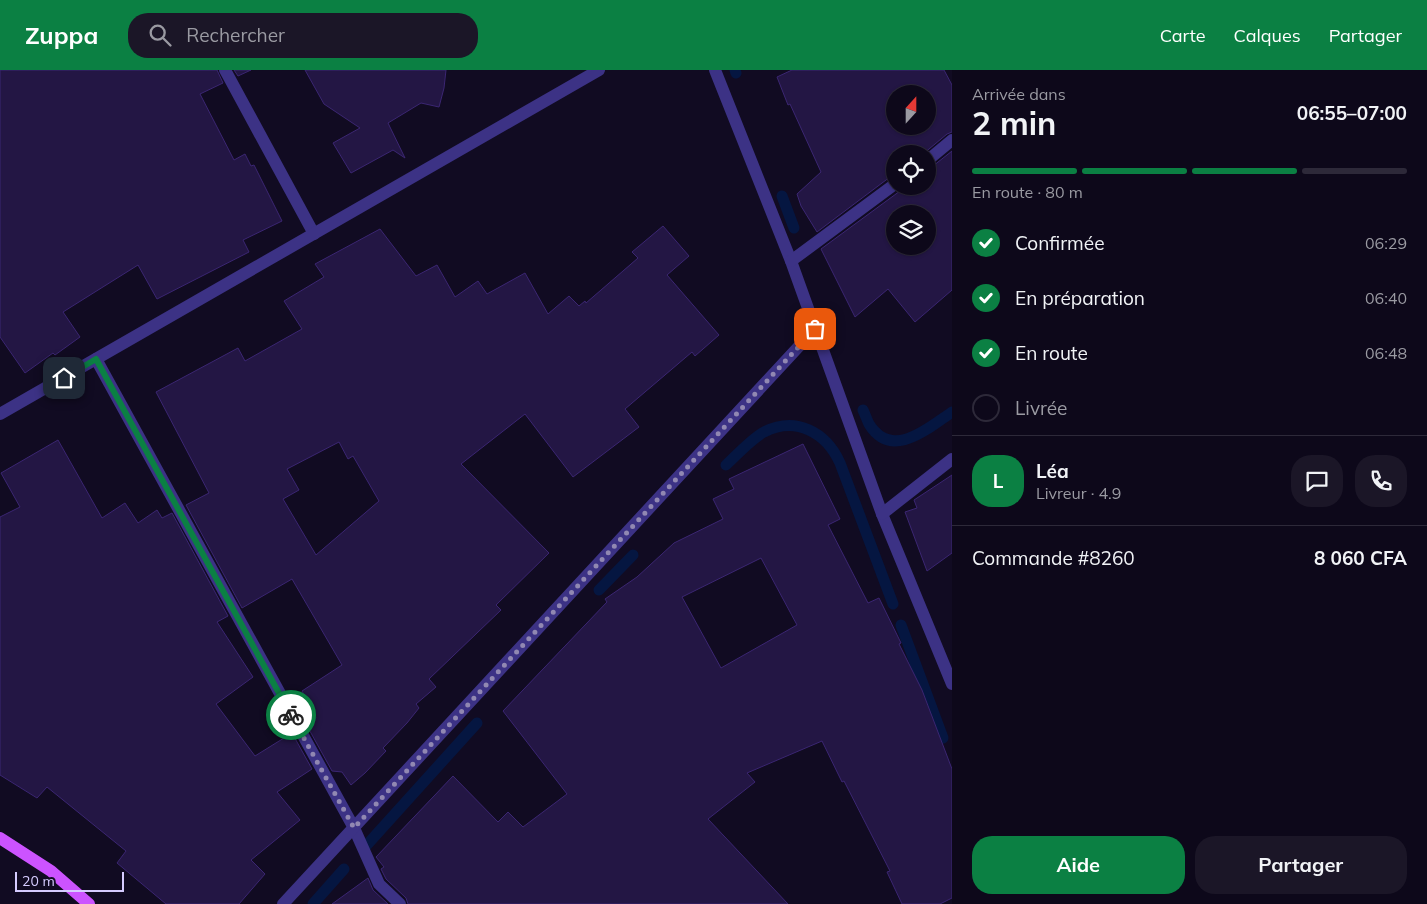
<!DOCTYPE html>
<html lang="fr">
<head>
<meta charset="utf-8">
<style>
	body { margin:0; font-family:Mulish,sans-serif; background:#1b1627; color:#f1f3f6; height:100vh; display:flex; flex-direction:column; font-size:19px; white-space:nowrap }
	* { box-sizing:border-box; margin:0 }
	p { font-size:16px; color:#9a9aa2 }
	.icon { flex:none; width:28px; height:28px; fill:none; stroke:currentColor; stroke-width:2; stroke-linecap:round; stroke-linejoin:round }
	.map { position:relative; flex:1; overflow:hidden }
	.sheet { display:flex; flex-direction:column; background:#0d081a; width:475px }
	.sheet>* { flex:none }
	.needle { width:32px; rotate:21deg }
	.buttons { position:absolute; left:886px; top:15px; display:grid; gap:10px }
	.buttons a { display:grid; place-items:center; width:50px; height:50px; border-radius:50%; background:#0d081a; box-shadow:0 1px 4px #0004,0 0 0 1px #2d2939; font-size:25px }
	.scale { position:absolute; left:15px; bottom:12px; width:109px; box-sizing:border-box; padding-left:5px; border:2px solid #d6ccff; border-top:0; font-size:14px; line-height:18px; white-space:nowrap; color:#d6ccff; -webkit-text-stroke:4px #110b22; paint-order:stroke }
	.pin { position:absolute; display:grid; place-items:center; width:42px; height:42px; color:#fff; margin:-21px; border-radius:10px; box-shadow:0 2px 8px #0006 }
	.courier { position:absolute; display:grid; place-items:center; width:50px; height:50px; margin:-25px; border:4px solid #0b8043; border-radius:50%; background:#fff; color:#222; box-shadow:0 1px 6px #0007 }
	.overview em { font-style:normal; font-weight:700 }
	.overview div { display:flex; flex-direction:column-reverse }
	.overview { display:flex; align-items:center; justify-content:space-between; height:85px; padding:0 20px }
	h1 { font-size:32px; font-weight:700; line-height:38px }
	.bar { display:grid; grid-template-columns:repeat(4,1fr); gap:8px 5px; align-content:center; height:60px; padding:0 20px }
	.bar i { height:6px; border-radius:4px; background:#2d2939 }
	.bar .on { background:#0b8043 }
	.bar p { grid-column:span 4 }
	.line { display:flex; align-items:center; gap:12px; padding:0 20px; border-top:1px solid #2d2939 }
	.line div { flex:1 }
	.round { display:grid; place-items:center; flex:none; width:52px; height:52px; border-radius:20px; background:#1b1627 }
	ol { padding:0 20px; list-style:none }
	li { display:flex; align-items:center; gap:15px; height:55px }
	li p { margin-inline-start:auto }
	li .icon { padding:5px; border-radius:50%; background:#0b8043; color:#fff; stroke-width:4 }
	li:last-child { color:#9a9aa2 }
	li i { width:28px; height:28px; border:2px solid #2d2939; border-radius:50% }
	.button { display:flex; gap:10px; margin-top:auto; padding:10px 20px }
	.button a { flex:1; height:58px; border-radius:20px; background:#0b8043; color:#fff; font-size:20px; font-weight:700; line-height:58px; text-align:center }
	.button a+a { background:#1b1627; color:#f1f3f6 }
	header { display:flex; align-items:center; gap:30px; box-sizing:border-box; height:70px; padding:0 25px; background:#0b8043; color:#fff }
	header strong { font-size:24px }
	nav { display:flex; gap:28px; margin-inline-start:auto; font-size:18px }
	.search { width:350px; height:45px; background:#1b1627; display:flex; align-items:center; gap:12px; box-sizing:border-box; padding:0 18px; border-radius:20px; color:#9a9aa2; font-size:19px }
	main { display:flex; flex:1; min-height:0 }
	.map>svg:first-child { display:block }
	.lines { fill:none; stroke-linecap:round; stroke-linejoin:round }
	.stream { stroke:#051641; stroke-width:11 }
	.building { fill:#231644; stroke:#3b2672; fill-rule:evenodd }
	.minor { stroke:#3c3285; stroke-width:12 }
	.major { stroke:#cc53ff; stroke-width:12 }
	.done { stroke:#9188b2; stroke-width:5; stroke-dasharray:0 9 }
	.route { stroke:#0b8043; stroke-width:6 }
</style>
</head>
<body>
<header>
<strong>Zuppa</strong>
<div class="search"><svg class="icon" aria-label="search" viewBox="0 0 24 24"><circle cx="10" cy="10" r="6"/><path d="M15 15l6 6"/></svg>Rechercher</div>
<nav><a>Carte</a><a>Calques</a><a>Partager</a></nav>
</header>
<main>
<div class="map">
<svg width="952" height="834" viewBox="0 0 952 834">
	<rect width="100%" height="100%" fill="#110b22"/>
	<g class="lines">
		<g class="stream">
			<path d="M735,0l1,3"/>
			<path d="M782,126l12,32"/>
			<path d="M863,340c2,4 4,10 6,14 23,37 59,4 83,-12"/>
			<path d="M726,395c11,-10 25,-26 38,-33 32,-16 62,0 76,31l53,141"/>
			<path d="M599,520l34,-35"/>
			<path d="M901,555l42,113"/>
			<path d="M365,777l112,-124"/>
			<path d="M313,834l31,-35"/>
		</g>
	</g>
	<g class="building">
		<path d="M0,0h217l6,13 -23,11 34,66 11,-6 6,12 3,-1 28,56 -39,19 6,12 -92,47 -19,-34 -75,47 17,25 -25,18 -2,-2 -28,20 -25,-36z"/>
		<path d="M234,0h17l-13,6z"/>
		<path d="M305,0h141l-2,18 -5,19 -18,-4 -33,20 17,35 -12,-8 -42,23 -18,-30 27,-15 -36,-24z"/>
		<path d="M792,0h152l8,15v47l-5,2 -24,20h-28v22l-5,1 -73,55 -16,-26 -4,-12 24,-22 -31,-68 -2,1 -11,-28zM895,24h33v32h-33z"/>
		<path d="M952,81v139l-37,32 -27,-33 -33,28 -34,-68 79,-58 3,-5h25v-18l5,-2zM895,144h33v32h-33z"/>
		<path d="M663,156l26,30 -22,19 52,60 -24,21 -3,-4 -67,57 14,18 -66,50 -48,-63 -64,50 88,89 -53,52 5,5 -72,69 7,8 -20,17 3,4 -12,15 -24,25 3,3 -21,22 -14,12 -9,-13 -10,-1 -26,-47 10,-6 -14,-27 40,-26 -50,-86 -50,29 -56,-103 23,-12 -53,-101 82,-44 7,13 57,-32 -18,-28 40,-24 -9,-13 65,-35 36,47 21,-11 18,32 23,-16 9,13 38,-21 23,41 21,-18 10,10 6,-5 1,2 52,-45 -6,-6zM339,372l9,17 5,-3 26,45 -63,54 -33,-56 16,-9 -12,-21z"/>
		<path d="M58,370l44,78 23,-15 13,20 19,-13 5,8 10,-5 56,103 -11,6 36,55 -37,27 39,52 37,-23 20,36 -35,23 23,28 -49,40 14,14 -26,30h-73l-49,-41 9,-12 -79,-64 -10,11 -37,-23v-258l20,-10 -19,-34z"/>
		<path d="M803,374l37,75 -12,6 40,78 11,-5 22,45 -2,1 23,46 30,79v129l-12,6h-38l-15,-32 3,-1 -46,-90 -2,1 -20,-41 -75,32 8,9 -47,37 80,85h-380l-2,-6 -20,-19 -5,-10 3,-2 -8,-10 77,-81 45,46 10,-10 15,15 44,-33 -64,-83 104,-109 -2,-3 32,-22 37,-34 49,-24 -10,-20 21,-10 -5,-10zM761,488l36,67 -76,43 -39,-71z"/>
		<path d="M952,405v78l-25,18 -22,-59 12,-4 -3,-8z"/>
		<path d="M368,808l5,12 15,14h-56z"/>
	</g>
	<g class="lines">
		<g class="minor">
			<path d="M225,0l89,164"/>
			<path d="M715,0l76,191 91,253 70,170"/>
			<path d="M928,90l24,-20"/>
			<path d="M791,191l104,-77"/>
			<path d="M96,289l258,469 25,56 21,20"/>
			<path d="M0,344l599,-344"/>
			<path d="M882,444l70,-55"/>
			<path d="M283,834l532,-575"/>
		</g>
		<path class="major" d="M0,768l51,33 38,33"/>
	</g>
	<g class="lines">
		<path class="done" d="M291,645l63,113 461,-499"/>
		<path class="route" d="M64,308l32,-19 195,356"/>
	</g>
</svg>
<div class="buttons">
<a><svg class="needle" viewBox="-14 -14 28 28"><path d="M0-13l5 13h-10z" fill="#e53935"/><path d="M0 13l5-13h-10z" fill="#9a9aa2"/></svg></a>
<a><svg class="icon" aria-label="locate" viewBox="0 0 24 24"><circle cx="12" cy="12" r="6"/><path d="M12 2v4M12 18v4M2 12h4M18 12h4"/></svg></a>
<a><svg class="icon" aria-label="layers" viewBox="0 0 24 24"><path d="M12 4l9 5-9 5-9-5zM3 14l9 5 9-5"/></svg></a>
</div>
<div class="scale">20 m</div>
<div class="pin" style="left:815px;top:259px;background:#ea580c"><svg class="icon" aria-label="bag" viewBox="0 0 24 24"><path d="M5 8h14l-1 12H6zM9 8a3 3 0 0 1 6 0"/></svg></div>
<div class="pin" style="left:64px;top:308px;background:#1f2937"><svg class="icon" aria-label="home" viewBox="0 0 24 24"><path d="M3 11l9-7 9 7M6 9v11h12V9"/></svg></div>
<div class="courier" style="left:291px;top:645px"><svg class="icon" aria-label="bike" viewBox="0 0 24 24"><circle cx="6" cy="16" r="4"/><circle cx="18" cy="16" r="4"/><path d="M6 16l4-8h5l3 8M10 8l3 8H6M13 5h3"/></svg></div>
</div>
<section class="sheet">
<div class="overview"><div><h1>2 min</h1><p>Arrivée dans</p></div><em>06:55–07:00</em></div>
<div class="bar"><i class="on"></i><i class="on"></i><i class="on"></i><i></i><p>En route · 80 m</p></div>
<ol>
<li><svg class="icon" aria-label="check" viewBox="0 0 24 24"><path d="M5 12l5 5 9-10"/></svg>Confirmée<p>06:29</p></li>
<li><svg class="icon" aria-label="check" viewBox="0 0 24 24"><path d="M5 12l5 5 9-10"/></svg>En préparation<p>06:40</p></li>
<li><svg class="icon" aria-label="check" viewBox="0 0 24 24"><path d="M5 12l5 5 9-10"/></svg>En route<p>06:48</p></li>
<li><i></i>Livrée</li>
</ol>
<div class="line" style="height:90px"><b class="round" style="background:#0b8043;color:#fff">L</b><div><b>Léa</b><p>Livreur · 4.9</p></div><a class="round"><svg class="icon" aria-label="chat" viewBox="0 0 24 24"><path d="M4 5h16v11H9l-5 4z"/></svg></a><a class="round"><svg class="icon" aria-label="phone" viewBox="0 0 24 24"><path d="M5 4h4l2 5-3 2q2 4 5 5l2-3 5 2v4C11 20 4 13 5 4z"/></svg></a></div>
<div class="line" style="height:65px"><div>Commande #8260</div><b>8 060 CFA</b></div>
<div class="button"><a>Aide</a><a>Partager</a></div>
</section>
</main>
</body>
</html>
